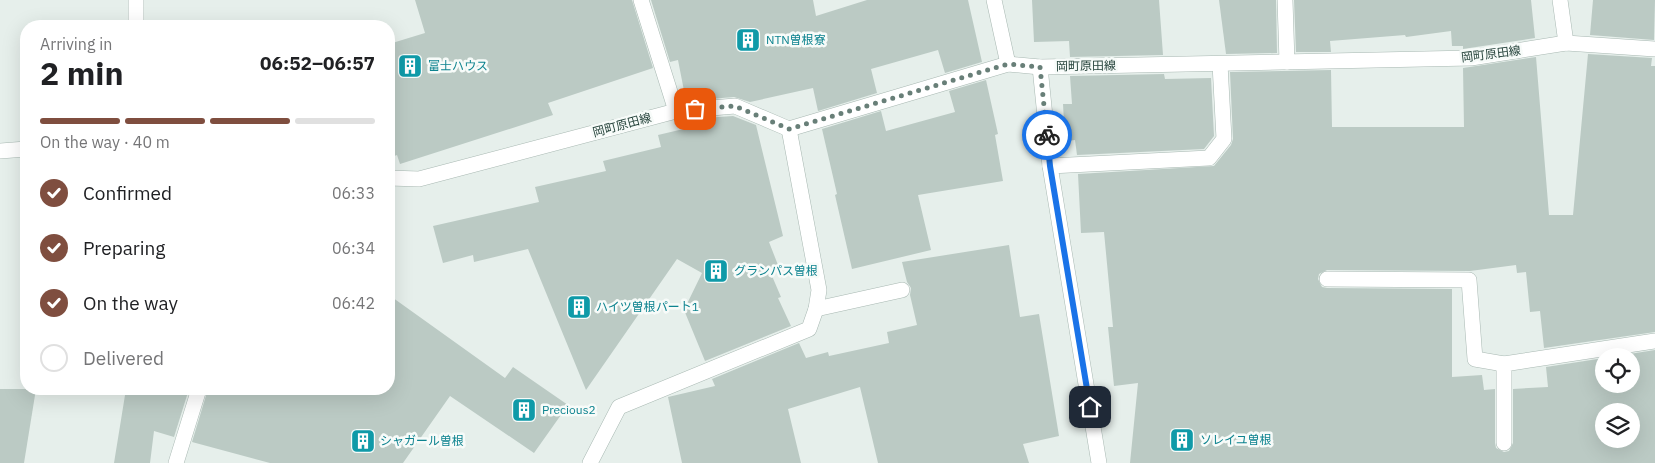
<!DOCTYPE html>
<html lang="en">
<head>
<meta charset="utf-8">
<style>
	body { margin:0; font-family:"IBM Plex Sans","Noto Sans JP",sans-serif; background:#f6f6f6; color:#202124; height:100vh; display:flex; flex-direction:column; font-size:19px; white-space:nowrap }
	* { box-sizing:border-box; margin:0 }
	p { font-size:16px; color:#757577 }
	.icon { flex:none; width:28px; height:28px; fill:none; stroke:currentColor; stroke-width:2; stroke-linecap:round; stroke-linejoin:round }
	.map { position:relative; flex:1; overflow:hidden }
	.side { position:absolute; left:20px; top:20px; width:375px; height:375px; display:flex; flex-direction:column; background:#fff; border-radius:20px; box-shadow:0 5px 20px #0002 }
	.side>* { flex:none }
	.controls { position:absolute; left:1595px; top:348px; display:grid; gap:10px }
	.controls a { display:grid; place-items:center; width:45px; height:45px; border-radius:50%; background:#fff; box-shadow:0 5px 20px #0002; font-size:25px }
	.pin { position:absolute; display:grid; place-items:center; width:42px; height:42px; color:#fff; margin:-21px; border-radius:10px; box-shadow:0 2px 8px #0006 }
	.courier { position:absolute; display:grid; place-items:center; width:50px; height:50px; margin:-25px; border:4px solid #1a73e8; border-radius:50%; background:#fff; color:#222; box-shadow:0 1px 6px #0007 }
	.overview em { font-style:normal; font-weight:800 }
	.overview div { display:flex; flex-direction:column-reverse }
	.overview { display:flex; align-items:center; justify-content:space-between; height:85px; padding:0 20px }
	h1 { font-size:32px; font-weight:800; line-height:38px }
	.bar { display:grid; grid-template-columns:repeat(4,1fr); gap:8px 5px; align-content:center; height:60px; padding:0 20px }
	.bar i { height:6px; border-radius:4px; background:#e0e0e0 }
	.bar .current { background:#7f4e3f }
	.bar p { grid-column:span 4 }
	ol { padding:0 20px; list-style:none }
	li { display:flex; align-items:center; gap:15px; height:55px }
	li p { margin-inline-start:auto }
	li .icon { padding:5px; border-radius:50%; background:#7f4e3f; color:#fff; stroke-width:4 }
	li:last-child { color:#757577 }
	li i { width:28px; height:28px; border:2px solid #e0e0e0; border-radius:50% }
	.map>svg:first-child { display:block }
	.building { fill:#bbcac4; fill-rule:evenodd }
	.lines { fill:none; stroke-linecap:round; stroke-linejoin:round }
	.minor-casing { stroke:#a8b8b2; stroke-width:16 }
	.minor { stroke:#fff; stroke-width:15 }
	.done { stroke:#687f78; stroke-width:5; stroke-dasharray:0 9 }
	.route { stroke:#1a73e8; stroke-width:6 }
	.labels { text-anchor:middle; stroke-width:5; stroke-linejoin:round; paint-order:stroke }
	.culture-label { font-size:12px; fill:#0d838f; stroke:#f7fbf9; text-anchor:start }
	.street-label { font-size:12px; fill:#24423a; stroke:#f7fbf9 }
</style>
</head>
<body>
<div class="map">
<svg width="1655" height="463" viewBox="0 0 1655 463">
	<rect width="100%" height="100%" fill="#e6efeb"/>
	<g class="building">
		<path d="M415,0h217l21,68 -105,35 5,12 -153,49 -3,-9 -8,3v-114l36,-11z"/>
		<path d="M651,0h162l3,16 51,-16h101l14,62 -37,11 -7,-23 -67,19 6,24 -59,18 -5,-23 -63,14 -16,-5 -48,4 -8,-41 -8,2z"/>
		<path d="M1032,0h127l4,55 -93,2 -1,-16 -35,1z"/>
		<path d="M1219,0h57l1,53 -51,1z"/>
		<path d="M1294,0h237l4,38 -72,11v-3h-11l-1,-15 -45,6 -1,-2 -75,6 1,11h-35z"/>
		<path d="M1593,0h62l-1,40 -64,-5z"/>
		<path d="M1588,54l64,4 -1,8h4v266l-111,16 -4,-37 -10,1 -4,-40 -9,1 -1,-8 -46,6 -143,-1 -8,4 -1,5 4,8 5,1 125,1v88l30,-2 2,15 11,-1v54l1,5 8,4 5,-1 4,-8v-54l35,-2 -2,-20 58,-9v26h27v-28h-14l38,-6v113h-525l8,-80 -24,3 -6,-59h5l-9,-95 -23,1 -3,-59 136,-8 17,-21 2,-6 -3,-67 101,-2 1,57h132l-1,-59 73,-11 13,158h24zM1604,411h27v28h-27z"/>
		<path d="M1164,74l1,5 46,-1 3,58 -10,13 -127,6 -2,-15 -10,1 -2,-37h9l-2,-28z"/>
		<path d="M986,80l12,54 -3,1 8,46 -85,14 13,55 -79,19 -17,-74 2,-1 -15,-65 59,-18 5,20 69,-19 -6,-21z"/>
		<path d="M733,116l23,9 27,111 -14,6 9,23 -9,4 12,28 -3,1 13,28 -86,35 -21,-51 18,-37 -25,-14 -91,131 -58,-141 -54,13 -1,-7 -30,8 -10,-37 106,-24 -4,-15 71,-16 -3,-10 58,-14 -3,-12 34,-8 -2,-8z"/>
		<path d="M1009,245l11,72 19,-3 20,122 -36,8 6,19h-151l-18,-76 -72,22 13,54h-119l-14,-66 47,-11 -3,-7 87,-36 7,15 22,-6 1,4 60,-13 -2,-11 30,-7 -7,-30 1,-7 -4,-6 -5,-20z"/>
		<path d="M389,295l116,83 8,-11 55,38 -34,48 -84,-57 -47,67h-133l-78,-21 16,-53h181z"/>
		<path d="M0,389h36l-12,74h-24z"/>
		<path d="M126,389h63l-15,48 -20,-6 -4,32h-36z"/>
	</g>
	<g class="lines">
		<defs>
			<g id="minor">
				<path d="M641,0l35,111"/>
				<path d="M994,0l14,64"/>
				<path d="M1285,0l2,62"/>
				<path d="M1560,0l6,43"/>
				<path d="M136,26v-26"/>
				<path d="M1040,67l10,99 49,297"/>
				<path d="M0,151l26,-2"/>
				<path d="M1050,166l159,-8 15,-19 -4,-75"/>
				<path d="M389,178l30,1 257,-68 59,-5 54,23 219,-65 32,3 431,-9 95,-15 89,6"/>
				<path d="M1327,279l142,1 6,79 29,5"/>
				<path d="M816,309l86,-19"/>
				<path d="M1504,443v-79l151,-23"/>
				<path d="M176,463l23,-74"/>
				<path d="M590,463l29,-56 190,-78 7,-20 3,-19 -30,-161"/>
			</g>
		</defs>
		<use href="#minor" class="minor-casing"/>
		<use href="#minor" class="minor"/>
	</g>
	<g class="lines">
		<path class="done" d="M695,109l40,-3 54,23 219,-65 32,3 7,68"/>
		<path class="route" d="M1047,135l3,31 40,241"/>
	</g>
	<defs>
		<symbol id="building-square" viewBox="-11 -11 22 22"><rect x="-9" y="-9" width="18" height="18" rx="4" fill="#0f9aa8" stroke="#f7fbf9"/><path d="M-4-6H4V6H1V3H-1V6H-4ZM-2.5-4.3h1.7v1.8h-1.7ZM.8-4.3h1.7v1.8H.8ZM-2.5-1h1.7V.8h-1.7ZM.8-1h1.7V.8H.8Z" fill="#fff"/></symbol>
	</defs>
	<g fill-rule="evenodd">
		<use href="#building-square" x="734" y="26" width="28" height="28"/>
		<use href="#building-square" x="396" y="52" width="28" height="28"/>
		<use href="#building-square" x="702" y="257" width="28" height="28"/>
		<use href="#building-square" x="565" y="293" width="28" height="28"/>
		<use href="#building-square" x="510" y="396" width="28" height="28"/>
		<use href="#building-square" x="1168" y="426" width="28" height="28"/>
		<use href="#building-square" x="349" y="427" width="28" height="28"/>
	</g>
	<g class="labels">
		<g class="culture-label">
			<text x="766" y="44">NTN曽根寮</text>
			<text x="428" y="70">富士ハウス</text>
			<text x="734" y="275">グランパス曽根</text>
			<text x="596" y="311">ハイツ曽根パート1</text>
			<text x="542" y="414">Precious2</text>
			<text x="1200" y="444">ソレイユ曽根</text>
			<text x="380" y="445">シャガール曽根</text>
		</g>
		<g class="street-label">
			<text transform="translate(1491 54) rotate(-7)" y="4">岡町原田線</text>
			<text transform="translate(1086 66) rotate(-1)" y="4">岡町原田線</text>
			<text transform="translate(622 125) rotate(-15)" y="4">岡町原田線</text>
		</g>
	</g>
</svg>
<div class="controls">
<a><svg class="icon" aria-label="locate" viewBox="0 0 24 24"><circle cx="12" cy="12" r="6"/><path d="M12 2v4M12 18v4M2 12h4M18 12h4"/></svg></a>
<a><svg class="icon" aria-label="layers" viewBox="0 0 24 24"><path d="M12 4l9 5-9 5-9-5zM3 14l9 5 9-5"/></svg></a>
</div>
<div class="pin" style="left:695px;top:109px;background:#ea580c"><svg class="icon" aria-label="bag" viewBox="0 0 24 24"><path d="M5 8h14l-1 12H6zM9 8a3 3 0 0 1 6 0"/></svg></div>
<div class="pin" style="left:1090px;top:407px;background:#1f2937"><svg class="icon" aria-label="home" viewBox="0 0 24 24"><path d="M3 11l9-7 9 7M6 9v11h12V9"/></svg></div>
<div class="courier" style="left:1047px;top:135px"><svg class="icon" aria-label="bike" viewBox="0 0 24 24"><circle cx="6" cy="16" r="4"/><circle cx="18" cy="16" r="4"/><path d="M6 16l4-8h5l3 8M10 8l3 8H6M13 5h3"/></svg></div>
<section class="side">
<div class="overview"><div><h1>2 min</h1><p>Arriving in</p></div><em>06:52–06:57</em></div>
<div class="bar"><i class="current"></i><i class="current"></i><i class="current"></i><i></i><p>On the way · 40 m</p></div>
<ol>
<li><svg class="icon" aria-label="check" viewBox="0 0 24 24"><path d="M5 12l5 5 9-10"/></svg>Confirmed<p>06:33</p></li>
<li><svg class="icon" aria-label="check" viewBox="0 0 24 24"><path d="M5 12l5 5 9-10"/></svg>Preparing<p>06:34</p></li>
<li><svg class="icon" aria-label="check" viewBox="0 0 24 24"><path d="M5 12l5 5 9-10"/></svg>On the way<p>06:42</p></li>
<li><i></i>Delivered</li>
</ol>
</section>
</div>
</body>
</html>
